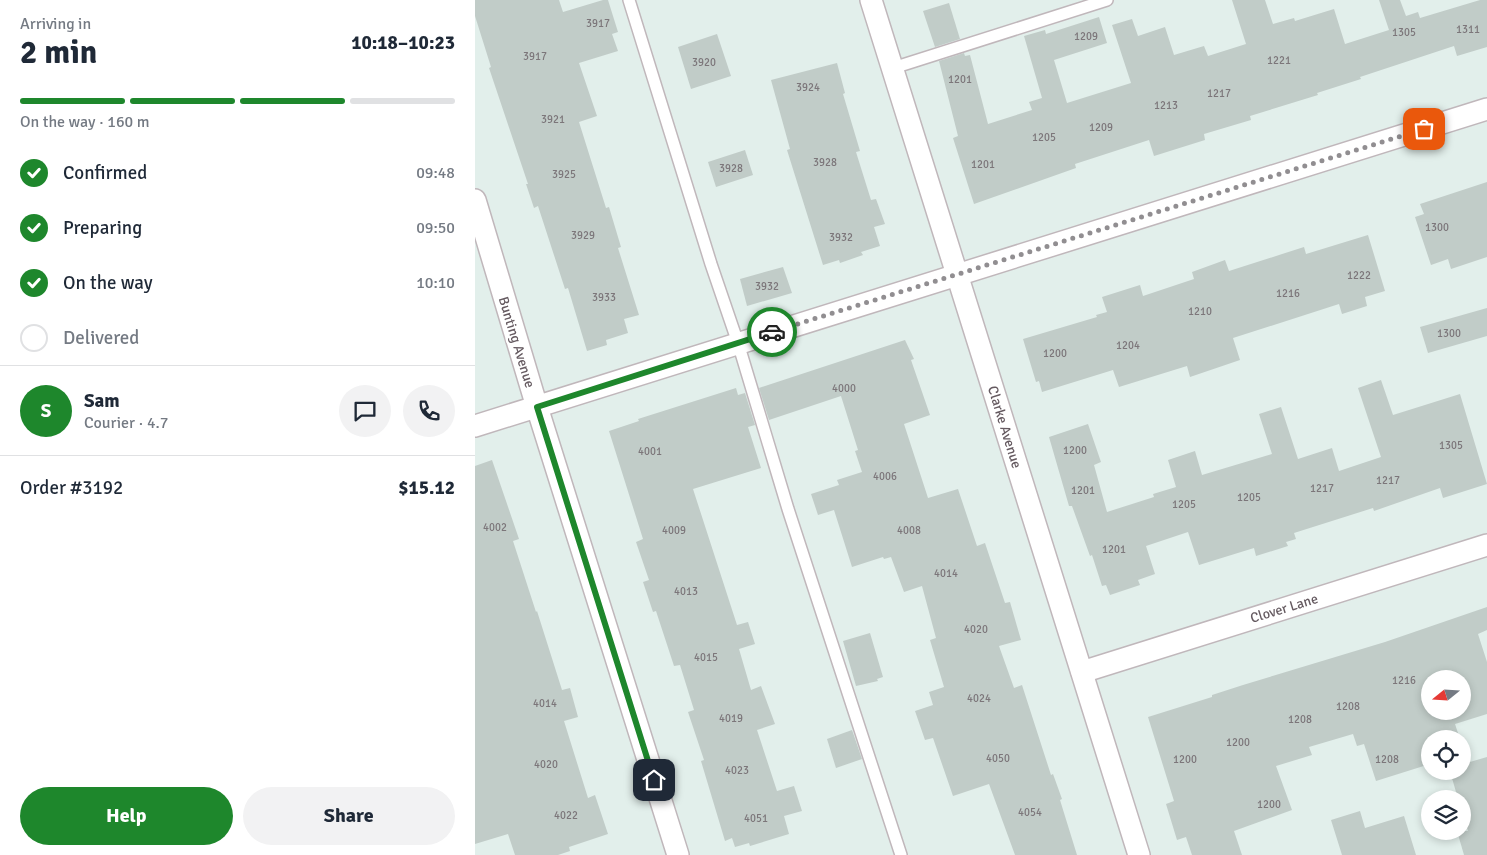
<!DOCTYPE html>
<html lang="en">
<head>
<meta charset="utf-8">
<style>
	body { margin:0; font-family:Signika,sans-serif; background:#f2f2f3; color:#1f2937; height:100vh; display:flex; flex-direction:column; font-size:19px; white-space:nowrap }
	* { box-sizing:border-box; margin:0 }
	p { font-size:16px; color:#747a83 }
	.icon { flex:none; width:28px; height:28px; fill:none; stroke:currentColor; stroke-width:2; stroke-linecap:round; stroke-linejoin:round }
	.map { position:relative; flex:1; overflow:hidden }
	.side { display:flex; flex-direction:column; background:#fff; width:475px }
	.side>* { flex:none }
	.needle { width:32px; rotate:252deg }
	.controls { position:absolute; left:946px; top:670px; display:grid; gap:10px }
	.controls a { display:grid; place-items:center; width:50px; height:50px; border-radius:50%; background:#fff; box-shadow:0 2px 8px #0003; font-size:25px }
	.pin { position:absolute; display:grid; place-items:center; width:42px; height:42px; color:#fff; margin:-21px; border-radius:10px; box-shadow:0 2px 8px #0006 }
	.courier { position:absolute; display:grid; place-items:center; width:50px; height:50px; margin:-25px; border:4px solid #1e872c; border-radius:50%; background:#fff; color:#222; box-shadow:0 1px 6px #0007 }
	.overview em { font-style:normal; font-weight:700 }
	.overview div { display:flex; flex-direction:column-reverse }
	.overview { display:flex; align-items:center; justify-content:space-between; height:85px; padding:0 20px }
	h1 { font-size:32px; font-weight:700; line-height:38px }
	.bar { display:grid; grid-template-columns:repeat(4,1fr); gap:8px 5px; align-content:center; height:60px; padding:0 20px }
	.bar i { height:6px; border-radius:4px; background:#e0e1e3 }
	.bar .on { background:#1e872c }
	.bar p { grid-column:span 4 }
	.line { display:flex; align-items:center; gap:12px; padding:0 20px; border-top:1px solid #e0e1e3 }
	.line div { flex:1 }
	.round { display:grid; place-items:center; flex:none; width:52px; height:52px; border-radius:26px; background:#f2f2f3 }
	ol { padding:0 20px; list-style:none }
	li { display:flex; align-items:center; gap:15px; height:55px }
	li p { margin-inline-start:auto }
	li .icon { padding:5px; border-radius:50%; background:#1e872c; color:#fff; stroke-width:4 }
	li:last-child { color:#747a83 }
	li i { width:28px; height:28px; border:2px solid #e0e1e3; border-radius:50% }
	.cta { display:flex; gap:10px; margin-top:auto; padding:10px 20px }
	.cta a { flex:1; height:58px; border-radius:30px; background:#1e872c; color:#fff; font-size:20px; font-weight:700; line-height:58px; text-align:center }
	.cta a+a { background:#f2f2f3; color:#1f2937 }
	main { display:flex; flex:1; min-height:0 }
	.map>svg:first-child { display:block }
	.building { fill:#c1ccc8; fill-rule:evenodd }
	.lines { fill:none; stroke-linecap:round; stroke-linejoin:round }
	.lane-casing { stroke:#c0b7bb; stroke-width:14 }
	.street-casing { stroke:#c0b7bb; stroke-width:24 }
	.lane { stroke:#fff; stroke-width:11 }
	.street { stroke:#fff; stroke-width:21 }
	.done { stroke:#918e91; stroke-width:5; stroke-dasharray:0 9 }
	.route { stroke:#1e872c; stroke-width:6 }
	.labels { text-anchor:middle; stroke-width:4.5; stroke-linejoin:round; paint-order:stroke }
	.number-label { font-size:11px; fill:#7c767a }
	.street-label { font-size:14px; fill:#655a60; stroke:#fff }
</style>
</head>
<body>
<main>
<section class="side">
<div class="overview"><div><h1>2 min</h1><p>Arriving in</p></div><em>10:18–10:23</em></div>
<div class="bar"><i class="on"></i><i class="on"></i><i class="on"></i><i></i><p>On the way · 160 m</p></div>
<ol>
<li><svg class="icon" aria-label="check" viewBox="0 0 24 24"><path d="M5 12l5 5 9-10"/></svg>Confirmed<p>09:48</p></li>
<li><svg class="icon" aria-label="check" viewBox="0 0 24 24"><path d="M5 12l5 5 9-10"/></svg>Preparing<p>09:50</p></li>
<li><svg class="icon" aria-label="check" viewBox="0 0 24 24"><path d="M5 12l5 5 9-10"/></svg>On the way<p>10:10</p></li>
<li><i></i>Delivered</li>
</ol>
<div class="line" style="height:90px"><b class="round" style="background:#1e872c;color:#fff">S</b><div><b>Sam</b><p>Courier · 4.7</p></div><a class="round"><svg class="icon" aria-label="chat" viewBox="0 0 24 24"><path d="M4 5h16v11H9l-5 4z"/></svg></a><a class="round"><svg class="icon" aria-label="phone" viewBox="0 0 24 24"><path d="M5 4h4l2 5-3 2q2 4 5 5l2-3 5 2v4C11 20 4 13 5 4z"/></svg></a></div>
<div class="line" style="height:65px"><div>Order #3192</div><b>$15.12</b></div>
<div class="cta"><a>Help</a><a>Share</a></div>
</section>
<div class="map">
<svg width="1012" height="855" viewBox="0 0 1012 855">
	<rect width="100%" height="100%" fill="#e2efeb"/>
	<g class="building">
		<path d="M0,0h84l4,12 40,-12h5l10,32 -6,2 6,17 -39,12 18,53 -18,6 27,86 3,-1 12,40 -3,1 21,67 -15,4 4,14 -22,7 1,5 -20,6 -19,-63 -3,1 -27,-83 -4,2 -8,-24h2l-39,-116 2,-1 -16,-51z"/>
		<path d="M757,0h33l8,24 21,-6 1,3 39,-12 11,35 44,-14 -10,-30h21l6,16 12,-4 2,6 60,-18h7v47l-30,9 -3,-10 -94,31 1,2 -44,14 1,2 -68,21 1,4 -47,14 1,6 -51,16 -5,-16 -74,24 1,4 -102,36 -21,-66 5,-2 -19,-75 25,-8 1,3 5,-1 18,69 44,-14 -3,-8 13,-4 -18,-62 21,-6 1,4 53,-17 8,26 -53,17 13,43 64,-20 -19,-58 20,-6 6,17 27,-9 9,28 30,-9 4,10 38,-12z"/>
		<path d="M474,3l11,36 -25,8 -12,-36z"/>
		<path d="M242,34l14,42 -40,13 -13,-42z"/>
		<path d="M362,63l8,30 -2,1 17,57 -4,1 15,48 5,-1 9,25 -11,3 6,19 -19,6 2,3 -23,8 -1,-3 -16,5 -36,-115 3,-1 -19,-69z"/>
		<path d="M270,150l8,25 -37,12 -8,-25z"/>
		<path d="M1012,182v75l-36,12 -3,-10 -17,6 -16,-48 9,-3 -4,-10z"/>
		<path d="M893,235l17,56 -20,6 2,9 -25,8 -3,-10 -106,34 7,22 -50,17 -3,-11 -68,21 -6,-17 -71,22 -3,-11 -3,1 -13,-43 74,-22 -1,-2 11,-3 -5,-15 38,-12 3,11 51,-17 -2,-7 33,-12 4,11 75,-24 2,7z"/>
		<path d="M308,267l9,26 -45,13 -7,-27z"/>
		<path d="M1012,308v28l-59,17 -8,-26z"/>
		<path d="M430,340l9,19 -3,1 19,55 -26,9 24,74 30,-9 19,57 8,-3 20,60 5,-1 11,38 -22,6 15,42 8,-3 29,90 2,-1 9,25 -2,1 17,55h-62l-26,-71 -36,12 -20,-58 -8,2 -10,-29 18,-6 -4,-13 15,-5 -14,-47 6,-2 -14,-52 -18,6 -13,-35 -7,2 -1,-2 -31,10 -18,-57 -16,5 -7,-21 28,-9 -2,-5 25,-8 -7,-21 3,-1 -17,-54 -72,24 -10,-32z"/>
		<path d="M906,380l12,35 67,-21 27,90 -44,14 -3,-10 -66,23 -1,-3 -79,25 2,6 -10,3 2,4 -32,10 -2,-8 -55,17 -11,-33 -42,14 9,28 -17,6 2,5 -30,10 -4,-10 -4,1 -10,-31 -2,1 -18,-50h-3l-20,-69 39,-13 13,38 -7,3 13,47 47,-15 -1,-3 23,-7 -8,-27 27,-9 7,24 70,-21 -13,-40 22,-7 17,52 34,-11 7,23 42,-14 -23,-69z"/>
		<path d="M261,388l2,7 7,-2 10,32 -7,2 13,41 -68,21 44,136 11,-3 7,22 -16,5 12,41 10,-4 14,38 -18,6 20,61 17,-5 8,25 -18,5 5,18 -39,12 -1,-3 -14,4 -3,-9 -7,3 -24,-80 3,-1 -16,-48 6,-2 -14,-45 -6,1 -18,-55 -3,1 -10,-30 6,-2 -13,-38 7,-3 -34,-108 30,-10 -1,-2z"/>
		<path d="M17,460l27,79 -6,2 23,71 1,-1 25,79 8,-2 8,29 -14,4 24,77 7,-3 13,39 -39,13 1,4 -12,4h-43l-7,-21 -33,10v-378z"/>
		<path d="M1012,607v23l-9,4 9,28v52l-32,10 5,15h-30v25l-54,17 -12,-37 -7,2 -4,-12 -44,13 3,8 -36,11 16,44 -58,21 8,24h-50l-6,-18 -9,3 -11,-36 8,-3 -26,-84 64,-20v-2l31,-10 142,-43zM955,679h33v32h-33z"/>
		<path d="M395,633l13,44 -6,2 1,2 -22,5 -13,-45z"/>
		<path d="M377,730l10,29 -26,9 -9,-29z"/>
		<path d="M1012,757v98h-23l-7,-24h11l-5,-19v-13h-5l-8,-28h13v-7z"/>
		<path d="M885,811l5,17 39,-12 12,39h-74l-11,-35z"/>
	</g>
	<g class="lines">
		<defs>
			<g id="lane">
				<path d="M154,0l82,264 27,79 50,166 113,346"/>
				<path d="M418,68l214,-68"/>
			</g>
			<g id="street">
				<path d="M396,0l268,855"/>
				<path d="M0,200l62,207 141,448"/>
				<path d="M0,426l1012,-317"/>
				<path d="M607,672l405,-127"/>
			</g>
		</defs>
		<use href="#lane" class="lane-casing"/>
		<use href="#street" class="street-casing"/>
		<use href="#lane" class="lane"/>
		<use href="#street" class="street"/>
	</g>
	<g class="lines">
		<path class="done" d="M297,332l652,-203"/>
		<path class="route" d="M179,780l-117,-373 235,-75"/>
	</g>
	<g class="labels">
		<g class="number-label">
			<text x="123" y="27">3917</text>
			<text x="993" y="33">1311</text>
			<text x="929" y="36">1305</text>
			<text x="611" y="40">1209</text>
			<text x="60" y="60">3917</text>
			<text x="804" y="64">1221</text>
			<text x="229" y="66">3920</text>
			<text x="485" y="83">1201</text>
			<text x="333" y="91">3924</text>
			<text x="744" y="97">1217</text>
			<text x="691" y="109">1213</text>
			<text x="78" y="123">3921</text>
			<text x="626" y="131">1209</text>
			<text x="569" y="141">1205</text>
			<text x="350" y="166">3928</text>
			<text x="508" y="168">1201</text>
			<text x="256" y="172">3928</text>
			<text x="89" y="178">3925</text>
			<text x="962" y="231">1300</text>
			<text x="108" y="239">3929</text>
			<text x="366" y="241">3932</text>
			<text x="884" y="279">1222</text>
			<text x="292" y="290">3932</text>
			<text x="813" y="297">1216</text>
			<text x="129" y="301">3933</text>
			<text x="725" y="315">1210</text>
			<text x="974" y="337">1300</text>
			<text x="653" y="349">1204</text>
			<text x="580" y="357">1200</text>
			<text x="369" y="392">4000</text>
			<text x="976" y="449">1305</text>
			<text x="600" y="454">1200</text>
			<text x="175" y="455">4001</text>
			<text x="410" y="480">4006</text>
			<text x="913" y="484">1217</text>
			<text x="847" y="492">1217</text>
			<text x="608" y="494">1201</text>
			<text x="774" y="501">1205</text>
			<text x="709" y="508">1205</text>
			<text x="20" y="531">4002</text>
			<text x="199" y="534">4009</text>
			<text x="434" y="534">4008</text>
			<text x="639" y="553">1201</text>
			<text x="471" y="577">4014</text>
			<text x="211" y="595">4013</text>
			<text x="501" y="633">4020</text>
			<text x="231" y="661">4015</text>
			<text x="929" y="684">1216</text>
			<text x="504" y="702">4024</text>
			<text x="70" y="707">4014</text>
			<text x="873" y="710">1208</text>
			<text x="256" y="722">4019</text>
			<text x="825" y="723">1208</text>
			<text x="763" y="746">1200</text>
			<text x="523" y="762">4050</text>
			<text x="710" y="763">1200</text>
			<text x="912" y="763">1208</text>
			<text x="71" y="768">4020</text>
			<text x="262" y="774">4023</text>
			<text x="794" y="808">1200</text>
			<text x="555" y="816">4054</text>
			<text x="91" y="819">4022</text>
			<text x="281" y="822">4051</text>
		</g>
		<g class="street-label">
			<text transform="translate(42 342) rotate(73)" y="5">Bunting Avenue</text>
			<text transform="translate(530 427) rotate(73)" y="5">Clarke Avenue</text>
			<text transform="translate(809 608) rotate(-17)" y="5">Clover Lane</text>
		</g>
	</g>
</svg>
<div class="controls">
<a><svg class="needle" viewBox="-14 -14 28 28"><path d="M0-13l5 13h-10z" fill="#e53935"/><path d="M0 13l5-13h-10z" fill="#747a83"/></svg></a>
<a><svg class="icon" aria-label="locate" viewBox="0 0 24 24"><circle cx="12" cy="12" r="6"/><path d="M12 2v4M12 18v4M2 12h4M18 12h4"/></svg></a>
<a><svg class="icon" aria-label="layers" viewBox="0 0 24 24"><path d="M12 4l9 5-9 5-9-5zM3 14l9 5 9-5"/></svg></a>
</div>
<div class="pin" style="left:949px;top:129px;background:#ea580c"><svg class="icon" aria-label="bag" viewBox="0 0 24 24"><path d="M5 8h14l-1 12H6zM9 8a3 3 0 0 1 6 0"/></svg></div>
<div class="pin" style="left:179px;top:780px;background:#1f2937"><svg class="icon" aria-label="home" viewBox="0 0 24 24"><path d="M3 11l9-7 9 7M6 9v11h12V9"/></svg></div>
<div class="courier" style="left:297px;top:332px"><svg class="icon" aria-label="car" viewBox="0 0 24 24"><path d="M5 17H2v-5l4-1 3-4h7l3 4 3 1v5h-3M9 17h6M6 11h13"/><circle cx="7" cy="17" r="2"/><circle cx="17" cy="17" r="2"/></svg></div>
</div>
</main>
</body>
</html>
